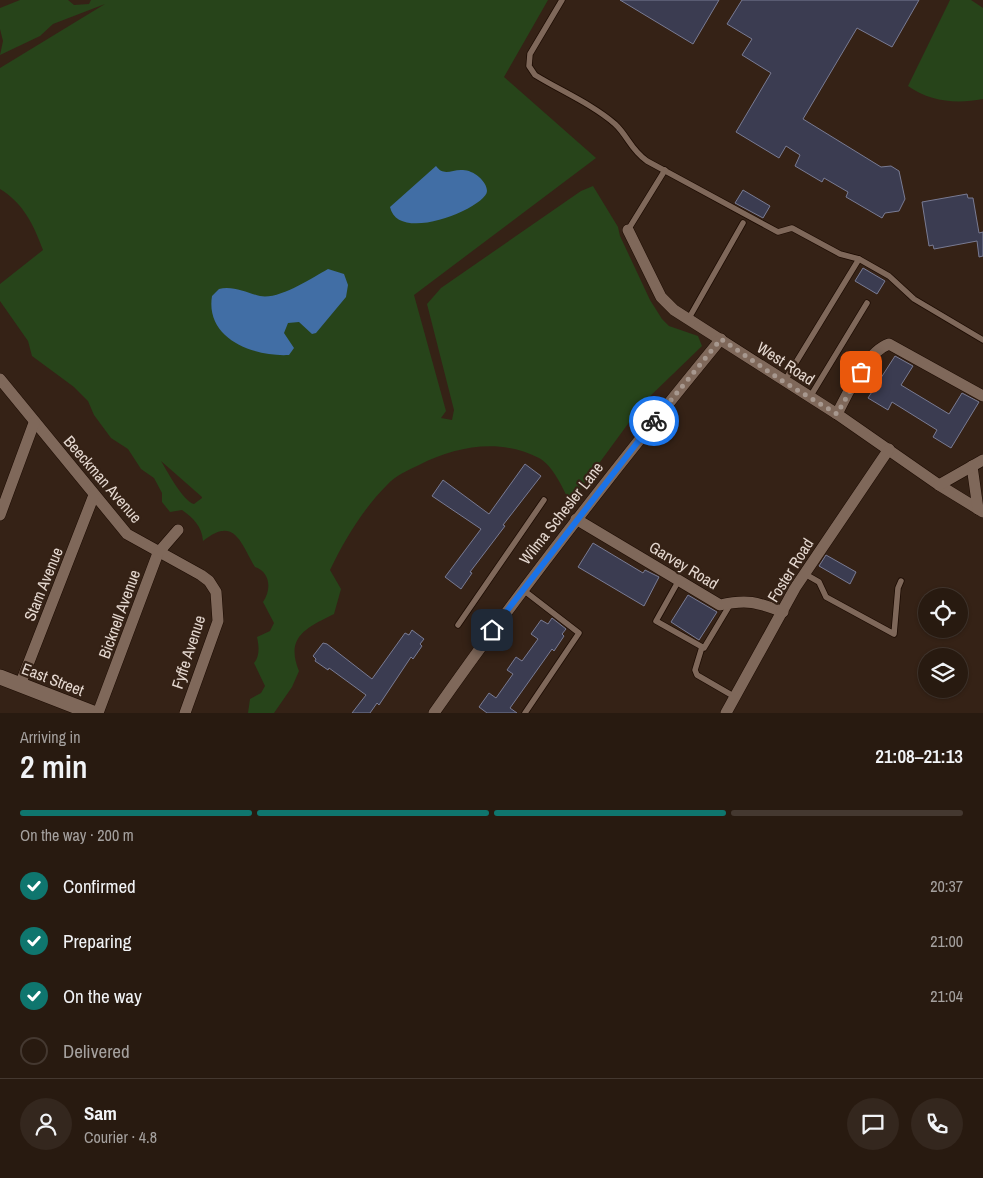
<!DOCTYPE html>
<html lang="en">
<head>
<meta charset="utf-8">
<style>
	body { margin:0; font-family:"Archivo Narrow",sans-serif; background:#34271e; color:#f1f3f6; height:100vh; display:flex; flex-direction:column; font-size:19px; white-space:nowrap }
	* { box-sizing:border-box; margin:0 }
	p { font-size:16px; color:#a5a19f }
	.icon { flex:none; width:28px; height:28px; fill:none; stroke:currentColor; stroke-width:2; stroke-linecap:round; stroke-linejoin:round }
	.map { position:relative; height:713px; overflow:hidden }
	.drawer { display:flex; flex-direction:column; background:#281a10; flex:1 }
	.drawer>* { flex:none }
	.fabs { position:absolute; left:918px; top:588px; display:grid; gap:10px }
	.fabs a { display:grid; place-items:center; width:50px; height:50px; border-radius:50%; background:#281a10; box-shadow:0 1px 4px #0004,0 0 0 1px #443830; font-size:25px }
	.pin { position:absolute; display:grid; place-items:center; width:42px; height:42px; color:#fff; margin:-21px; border-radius:10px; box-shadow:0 2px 8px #0006 }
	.courier { position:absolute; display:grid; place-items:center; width:50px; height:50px; margin:-25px; border:4px solid #1a73e8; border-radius:50%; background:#fff; color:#222; box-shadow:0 1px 6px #0007 }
	.summary em { font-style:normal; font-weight:600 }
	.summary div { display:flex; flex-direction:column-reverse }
	.summary { display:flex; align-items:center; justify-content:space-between; height:85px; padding:0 20px }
	h1 { font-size:32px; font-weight:600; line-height:38px }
	.bar { display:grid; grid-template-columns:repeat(4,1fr); gap:8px 5px; align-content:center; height:60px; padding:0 20px }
	.bar i { height:6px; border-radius:4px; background:#443830 }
	.bar .current { background:#0f766e }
	.bar p { grid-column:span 4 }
	.line { display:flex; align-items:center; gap:12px; padding:0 20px; border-top:1px solid #443830 }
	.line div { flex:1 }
	.round { display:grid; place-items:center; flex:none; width:52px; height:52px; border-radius:26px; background:#34271e }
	ol { padding:0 20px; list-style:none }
	li { display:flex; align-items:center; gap:15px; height:55px }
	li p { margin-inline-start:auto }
	li .icon { padding:5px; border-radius:50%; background:#0f766e; color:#fff; stroke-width:4 }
	li:last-child { color:#a5a19f }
	li i { width:28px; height:28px; border:2px solid #443830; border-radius:50% }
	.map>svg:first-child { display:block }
	.green { fill:#27441a; fill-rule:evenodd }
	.water { fill:#416ea5 }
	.building { fill:#3b3c51; stroke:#797b93 }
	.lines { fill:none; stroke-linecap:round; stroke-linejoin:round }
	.lane-casing { stroke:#1c0b02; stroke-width:7 }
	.street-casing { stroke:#1c0b02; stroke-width:12 }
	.secondary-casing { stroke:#1c0b02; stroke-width:16 }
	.lane { stroke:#7f685a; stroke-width:5.5 }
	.street { stroke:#7f685a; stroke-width:11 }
	.secondary { stroke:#7f685a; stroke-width:15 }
	.done { stroke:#a7988f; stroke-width:5; stroke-dasharray:0 9 }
	.route { stroke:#1a73e8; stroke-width:6 }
	.labels { text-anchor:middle; stroke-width:4.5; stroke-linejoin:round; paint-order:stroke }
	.street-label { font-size:16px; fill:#e5d8d0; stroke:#352216 }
</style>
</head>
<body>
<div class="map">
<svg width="983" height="713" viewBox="0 0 983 713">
	<rect width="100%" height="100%" fill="#352216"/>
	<g class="green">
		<path d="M20,0h48l6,5 15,-1 2,-4h457l-44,77 92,81 -182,137 32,116 -5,7 11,2 2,-10 -27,-106 14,-16 140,-97 12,-5 25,41 2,9 30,64 12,19 7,7 29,10 4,10 -58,56 -66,90 -10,6c-7,-13 -15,-32 -29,-40 -39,-20 -82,-12 -120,7 -11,5 -24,11 -32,20 -24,24 -42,54 -57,85l11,19 -7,25c-28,14 -49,23 -35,57l-7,16 -18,26h-26l2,-14 11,-6 4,-7 -11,-23c6,-7 5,-17 3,-26l13,-6 4,-8 -11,-21c9,-13 7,-30 -8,-35 -15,-26 -21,-51 -52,-26 -1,-15 -10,-23 -21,-31l-12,2 -8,-10v-9l-8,-15 -13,-9 -13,-20 -17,-11 -17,-23 -6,-14 -14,-14 -42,-31 -4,-15 -28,-40v-17l43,-34c-10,-26 -19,-46 -43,-61v-121l105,-64 -52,20 -13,12 -40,19 3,-14 -3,-12v-21zM161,461l41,36v1l-8,6c-11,-3 -27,-33 -33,-43z"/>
		<path d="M950,0h21l12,8v91c-26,5 -53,3 -75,-13z"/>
	</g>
	<g class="water">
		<path d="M436,166c8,11 16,3 27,4 10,0 24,11 24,21 0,16 -89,54 -97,16z"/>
		<path d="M328,269l16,5 4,11 -2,12 -30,36 -4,1 -13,-12 -11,1 -4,10 10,15 -5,7c-35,2 -84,-16 -77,-59l7,-7c13,-4 29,4 41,7 19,4 52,-18 68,-27z"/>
	</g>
	<g class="building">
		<path d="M620,0h99l-26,44z"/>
		<path d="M742,0h177l-27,47 -35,-19 -54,91 78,48 10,-1 8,5 6,28 -6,12 -14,2 -3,5 -36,-21 2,-5 -24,-14 -2,4 -27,-16 5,-11 -14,-9 -7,12 -43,-26 35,-59 -29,-18 10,-16 -25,-15z"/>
		<path d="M743,190l27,16 -7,12 -28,-15z"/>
		<path d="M967,194l1,4h5l6,35 4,-1v24l-4,1 -2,-16 -43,8 -1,-4 -4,1 -7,-44z"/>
		<path d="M863,268l22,13 -8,13 -22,-13z"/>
		<path d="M895,356l18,10 -12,19 48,29 13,-21 17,9 -28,46 -18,-11 4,-7 -45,-28 -4,8 -20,-12z"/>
		<path d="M525,464l16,12 -38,49 2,1 -35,46 2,1 -11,16 -16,-12 36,-48 -49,-33 11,-16 46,34z"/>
		<path d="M593,543l50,30 2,-3 14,7 -15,29 -66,-39z"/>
		<path d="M826,555l30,17 -6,12 -31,-18z"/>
		<path d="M688,595l29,17 -18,28 -28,-18z"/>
		<path d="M552,618l14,11 -4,5 2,2 -10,15 -2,-2 -42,59 7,5h-30l-8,-6 10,-14 7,5 17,-24 -6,-4 9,-13 6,4 16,-22 -7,-5 10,-14 7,4z"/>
		<path d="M412,630l12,9 -4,5 2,2 -9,13 -2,-2 -32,48 -2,-2 -7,10h-18l14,-18 -37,-27 -1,2 -13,-9 1,-2 -3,-3 10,-13 4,1 45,35 33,-46 4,2z"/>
	</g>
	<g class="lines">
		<defs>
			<g id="lane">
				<path d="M562,0l-32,54 -1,12 6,9c26,16 57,29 80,49 13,12 15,25 32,37l131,71 14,-4 48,26 19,5 30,17 25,23 69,41"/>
				<path d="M628,230l37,-60"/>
				<path d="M689,318l54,-95"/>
				<path d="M784,382l75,-123"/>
				<path d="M810,397l57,-94"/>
				<path d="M805,574l14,8 7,15 68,37 4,-46 3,-7"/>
				<path d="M679,580l-23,41 48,27 27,-45"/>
				<path d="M522,589l57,44 -54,80"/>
				<path d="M458,625l86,-125"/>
				<path d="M702,647l-7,23 2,5 38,22"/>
			</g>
			<g id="street">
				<path d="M628,230l33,67 13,13 163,104 102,71 44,27"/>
				<path d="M0,379l127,155 74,41 8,6 7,11 2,29 -33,92"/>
				<path d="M837,414c11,-21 29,-62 52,-70l94,52"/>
				<path d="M972,466l6,43"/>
				<path d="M939,485l44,-25"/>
				<path d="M0,515l34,-92"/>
				<path d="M576,519l144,86c27,-6 37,-3 63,7"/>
				<path d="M20,685l74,-190"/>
				<path d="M98,713l60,-160 20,-23"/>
				<path d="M434,713c90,-129 187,-252 287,-374"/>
				<path d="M726,713l69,-125 94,-139"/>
			</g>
			<path id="secondary" d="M0,677l93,36"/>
		</defs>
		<use href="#lane" class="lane-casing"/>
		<use href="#street" class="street-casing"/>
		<use href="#secondary" class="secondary-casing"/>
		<use href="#lane" class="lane"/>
		<use href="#street" class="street"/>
		<use href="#secondary" class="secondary"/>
	</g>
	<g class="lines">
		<path class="done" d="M654,421l67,-82 63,43 53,32 24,-42"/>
		<path class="route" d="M492,630l162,-209"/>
	</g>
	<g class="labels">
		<g class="street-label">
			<text transform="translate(786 363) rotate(33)" y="6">West Road</text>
			<text transform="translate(103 479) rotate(49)" y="6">Beeckman Avenue</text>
			<text transform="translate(561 513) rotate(-52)" y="6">Wilma Schesler Lane</text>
			<text transform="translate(684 565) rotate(31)" y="6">Garvey Road</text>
			<text transform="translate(790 570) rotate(-58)" y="6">Foster Road</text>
			<text transform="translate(43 584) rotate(-68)" y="6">Stam Avenue</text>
			<text transform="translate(119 614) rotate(-70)" y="6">Bicknell Avenue</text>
			<text transform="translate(188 652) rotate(-72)" y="6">Fyffe Avenue</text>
			<text transform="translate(53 679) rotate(21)" y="6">East Street</text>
		</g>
	</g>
</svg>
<div class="fabs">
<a><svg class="icon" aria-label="locate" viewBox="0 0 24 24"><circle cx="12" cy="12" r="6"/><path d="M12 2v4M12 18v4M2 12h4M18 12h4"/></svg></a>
<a><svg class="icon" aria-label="layers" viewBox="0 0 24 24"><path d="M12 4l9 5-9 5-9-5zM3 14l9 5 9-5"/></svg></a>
</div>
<div class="pin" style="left:861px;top:372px;background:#ea580c"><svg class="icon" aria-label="bag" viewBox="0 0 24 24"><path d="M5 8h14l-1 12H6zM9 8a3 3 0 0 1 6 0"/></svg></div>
<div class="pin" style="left:492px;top:630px;background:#1f2937"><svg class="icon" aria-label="home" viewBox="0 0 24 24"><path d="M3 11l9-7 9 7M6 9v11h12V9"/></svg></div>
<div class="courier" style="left:654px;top:421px"><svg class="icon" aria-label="bike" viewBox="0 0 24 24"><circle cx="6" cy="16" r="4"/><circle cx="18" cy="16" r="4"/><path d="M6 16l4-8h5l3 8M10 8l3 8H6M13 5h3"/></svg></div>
</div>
<section class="drawer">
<div class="summary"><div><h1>2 min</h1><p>Arriving in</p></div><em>21:08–21:13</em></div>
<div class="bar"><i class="current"></i><i class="current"></i><i class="current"></i><i></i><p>On the way · 200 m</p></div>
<ol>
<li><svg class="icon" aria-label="check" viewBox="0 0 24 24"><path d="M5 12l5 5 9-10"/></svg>Confirmed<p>20:37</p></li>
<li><svg class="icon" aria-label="check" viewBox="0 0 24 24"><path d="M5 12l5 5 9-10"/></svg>Preparing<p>21:00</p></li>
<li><svg class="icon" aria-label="check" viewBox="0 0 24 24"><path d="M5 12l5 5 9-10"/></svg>On the way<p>21:04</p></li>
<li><i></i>Delivered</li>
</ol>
<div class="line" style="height:90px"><a class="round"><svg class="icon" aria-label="person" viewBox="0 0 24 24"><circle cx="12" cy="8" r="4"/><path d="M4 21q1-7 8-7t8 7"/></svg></a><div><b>Sam</b><p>Courier · 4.8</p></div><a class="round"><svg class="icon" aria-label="chat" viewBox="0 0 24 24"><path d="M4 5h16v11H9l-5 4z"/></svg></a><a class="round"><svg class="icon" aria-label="phone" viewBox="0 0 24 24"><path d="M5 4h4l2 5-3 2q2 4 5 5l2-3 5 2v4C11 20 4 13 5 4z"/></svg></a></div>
</section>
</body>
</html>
